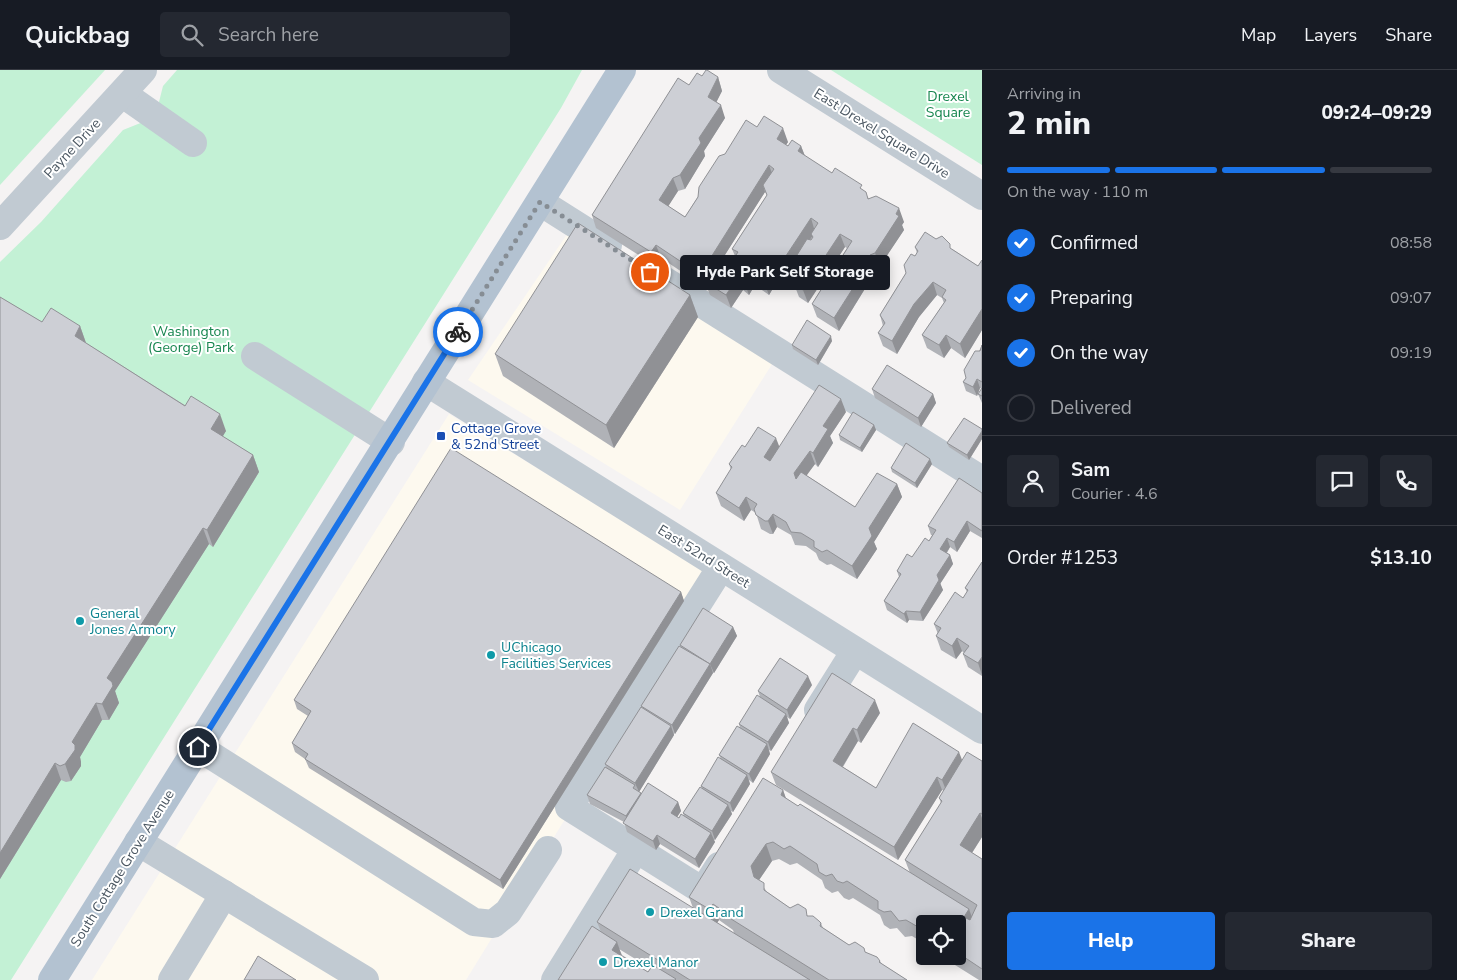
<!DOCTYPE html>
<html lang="en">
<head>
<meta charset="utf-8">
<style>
	body { margin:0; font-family:"Nunito Sans",sans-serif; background:#242831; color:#f1f3f6; height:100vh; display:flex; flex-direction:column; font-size:19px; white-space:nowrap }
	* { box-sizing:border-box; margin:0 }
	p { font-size:16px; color:#9ea1a6 }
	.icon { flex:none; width:28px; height:28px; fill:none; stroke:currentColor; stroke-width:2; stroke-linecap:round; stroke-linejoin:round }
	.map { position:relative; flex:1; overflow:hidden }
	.sheet { display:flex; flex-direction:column; background:#171b24; width:475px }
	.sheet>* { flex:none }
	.controls { position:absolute; left:916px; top:845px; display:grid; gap:10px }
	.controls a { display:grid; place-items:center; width:50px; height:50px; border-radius:5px; background:#171b24; box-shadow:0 2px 12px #0003; font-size:25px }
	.pin { position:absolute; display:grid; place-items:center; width:42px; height:42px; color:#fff; margin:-21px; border:2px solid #fff; border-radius:50%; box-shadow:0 1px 5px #0007 }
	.courier { position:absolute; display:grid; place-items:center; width:50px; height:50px; margin:-25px; border:4px solid #1a73e8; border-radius:50%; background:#fff; color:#222; box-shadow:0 1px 6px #0007 }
	.bubble { position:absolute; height:35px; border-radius:5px; background:#171b24; box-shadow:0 2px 12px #0003; font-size:16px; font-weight:800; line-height:35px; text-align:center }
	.summary em { font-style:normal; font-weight:800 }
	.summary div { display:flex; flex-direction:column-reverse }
	.summary { display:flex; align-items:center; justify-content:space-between; height:85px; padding:0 25px }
	h1 { font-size:32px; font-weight:800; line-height:38px }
	.bar { display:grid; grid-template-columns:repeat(4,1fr); gap:8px 5px; align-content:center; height:60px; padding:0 25px }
	.bar i { height:6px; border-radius:4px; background:#363941 }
	.bar .active { background:#1a73e8 }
	.bar p { grid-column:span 4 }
	.line { display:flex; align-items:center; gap:12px; padding:0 25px; border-top:1px solid #363941 }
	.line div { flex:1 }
	.round { display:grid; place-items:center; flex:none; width:52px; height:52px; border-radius:5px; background:#242831 }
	ol { padding:0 25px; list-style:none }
	li { display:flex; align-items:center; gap:15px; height:55px }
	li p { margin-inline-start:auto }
	li .icon { padding:5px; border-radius:50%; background:#1a73e8; color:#fff; stroke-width:4 }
	li:last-child { color:#9ea1a6 }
	li i { width:28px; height:28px; border:2px solid #363941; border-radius:50% }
	.action { display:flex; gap:10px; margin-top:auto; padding:10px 25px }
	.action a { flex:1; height:58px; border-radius:5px; background:#1a73e8; color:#fff; font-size:20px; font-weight:800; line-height:58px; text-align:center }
	.action a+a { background:#242831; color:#f1f3f6 }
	header { display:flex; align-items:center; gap:30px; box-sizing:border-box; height:70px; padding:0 25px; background:#171b24; border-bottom:1px solid #363941 }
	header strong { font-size:24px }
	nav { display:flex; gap:28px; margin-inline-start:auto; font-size:18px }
	.search { width:350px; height:45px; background:#242831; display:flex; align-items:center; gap:12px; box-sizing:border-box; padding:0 18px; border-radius:5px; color:#9ea1a6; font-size:19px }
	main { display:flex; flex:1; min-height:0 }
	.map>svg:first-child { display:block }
	.commercial { fill:#fdf9ef }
	.green { fill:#c3f1d5 }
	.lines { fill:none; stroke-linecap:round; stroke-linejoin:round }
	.minor { stroke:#c1cad2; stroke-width:28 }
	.major { stroke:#b3c2d1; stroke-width:28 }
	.wall { fill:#b0b2b7; fill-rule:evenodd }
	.shaded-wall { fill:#909195 }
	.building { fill:#cdcfd5; stroke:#909195 }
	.done { stroke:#868d94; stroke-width:5; stroke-dasharray:0 9 }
	.route { stroke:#1a73e8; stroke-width:6 }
	.transit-dot { fill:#1a4fb4; stroke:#fff; stroke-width:2 }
	.culture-dot { fill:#0f9aa8; stroke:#fff; stroke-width:2 }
	.labels { text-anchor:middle; stroke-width:4; stroke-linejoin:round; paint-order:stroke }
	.park-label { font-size:14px; fill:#17864f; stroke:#fff }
	.street-label { font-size:14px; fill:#4a5661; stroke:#fff }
	.transit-label { font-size:14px; fill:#164399; stroke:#fff; text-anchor:start }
	.culture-label { font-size:14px; fill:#0d838f; stroke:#fff; text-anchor:start }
</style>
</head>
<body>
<header>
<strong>Quickbag</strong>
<div class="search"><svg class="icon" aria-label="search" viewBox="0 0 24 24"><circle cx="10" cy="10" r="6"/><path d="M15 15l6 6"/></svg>Search here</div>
<nav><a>Map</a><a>Layers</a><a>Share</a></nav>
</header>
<main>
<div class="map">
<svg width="982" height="910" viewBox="0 0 982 910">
	<rect width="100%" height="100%" fill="#f5f3f3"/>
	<g class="commercial">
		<path d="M574,154l205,129 -99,157 -212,-130z"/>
		<path d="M449,344l265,163 -248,403h-374z"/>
	</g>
	<g class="green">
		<path d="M0,0h105l-105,115z"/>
		<path d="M177,0h405l-21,38 -550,872h-11v-718l41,-40 82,-92 25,-10 10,-14 5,-20z"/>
		<path d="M831,0h151v95z"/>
	</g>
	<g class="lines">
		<g class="minor">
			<path d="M781,0l201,126"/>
			<path d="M123,24l70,49"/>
			<path d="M540,132l68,43"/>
			<path d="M0,156l143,-156"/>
			<path d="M659,207l323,203"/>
			<path d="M255,286l136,86"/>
			<path d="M426,312l556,348"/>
			<path d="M818,640l37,-59"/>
			<path d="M198,677l276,175 19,2 15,-12 40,-62"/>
			<path d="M138,772l227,138"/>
			<path d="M719,796l-16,25 -134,-84 152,-240"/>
			<path d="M172,910l52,-86"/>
			<path d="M555,910l81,-131"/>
		</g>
		<path class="major" d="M52,910l570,-910"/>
	</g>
	<g class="wall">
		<path d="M702,6l16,1 4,14 -6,11 9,16 -21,33 1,5 -20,33 -7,2 -10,15 17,11 40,-63 32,-27 31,15 -2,3 2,1h13l4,10 27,17 32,18 5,8 35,23 -2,3 2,5 -24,36 -5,2 2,6 -4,7 -8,2 1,4 -27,44 -22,-14 -5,-13 35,-56 -2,-1 -37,56 -9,-6 -5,-13 5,-6 -3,-2 -3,-10 -14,22 -4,-3 -6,10 -14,-10 -6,10 -6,-5 -12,18 -21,-13 -5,-13 -8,-6 -3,4 -33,-22 -5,8 -60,-38 -4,-13 97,-130zM765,122l2,3 -35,54 3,7 -3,5 1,4 -10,-7z"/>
		<path d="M915,177l37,2 26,17 4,-6v70l-17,28 -14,-10 -7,10 -17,-10 -5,-13 22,-32 -2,-5 -5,-3 -18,22 -22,37 -14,-8 -5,-13 5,-7 -3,-11 26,-42 11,-20z"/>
		<path d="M690,225l8,22 -84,131 -111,-72 -8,-22z"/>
		<path d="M0,227l42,25 38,4 6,17 140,88 -4,5 31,19 6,17 -46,75 -4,-3 -94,147 4,12 -10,17h-7l-22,37 1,5v4l-10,15 -5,1 -5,-2 -61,99z"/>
		<path d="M832,271l-14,24 -25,-16 -1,-4z"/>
		<path d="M982,275v58l-4,-9 4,-5 -2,-1 -3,8 -11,-5 -3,-9 3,-4z"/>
		<path d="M872,319l61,5 3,9 -15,24 -46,-29z"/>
		<path d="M846,342l-16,24 3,7 -15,24 -3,-3 -9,11 49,32 42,-23 5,13 -28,45 3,7 -20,30 -26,-15 -4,1 -8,-5 -3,-7 -10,-7 -11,-1 -4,-10 -14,-8 -4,7h-3l-9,-5 -5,-16 -5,-3 -7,11 -23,-15 -5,-13 15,-23 -2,-6 16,-17h34z"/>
		<path d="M874,355l2,5 -14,22 -22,-12 -1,-5z"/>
		<path d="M982,359v10l-13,21 -20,-13 -2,-4z"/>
		<path d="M932,394l-15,24 -25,-16 -1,-4z"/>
		<path d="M982,423v45l-12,-7 -13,21 -7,-5 -3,6 3,2 3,9 -13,20 3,6 -20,31 -14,-1 -2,3 -20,-13 -3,-9 15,-24 -2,-6 32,-30 3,-6h-1l-3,-9z"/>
		<path d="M982,492v114l-14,-9 -5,-13 1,-1 -2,-2 -6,8 -15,-9 -5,-14 2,-2 -4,-10 29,-26 4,-6 -2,-4z"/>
		<path d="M681,522l3,9 -181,288 -194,-121 -4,-9 -10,-7 -3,-9 16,-27 -11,-7 -3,-9z"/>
		<path d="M733,557l4,9 -23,37 -2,-1 1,1 -38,61 -1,-1v2l-35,57 2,2 37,8 3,9 -4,6 2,1 5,-2 -1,-3 19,-24 -1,-3 20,-27 -2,-4 21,-27 -1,-4 21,-27 -2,-6 54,-6 -22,34 -3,-2 2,6 -18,28 -2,-1 1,4 -17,29 -4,-3 1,4 -17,28 -2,-1 1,3 -17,26 -2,-1 2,3 -16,26 -39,-24 -4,6 -29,-18 -3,-10 -34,-18 -3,-9 19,-28 -1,-3 37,-56 -1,-2 40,-59 -1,-2z"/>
		<path d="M880,643l-19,30 -3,-2 -15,26 33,21 86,-28 20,1v76l-10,16 10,6v121h-3l-24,-15 -6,-1 -7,-5 -1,-3h17v-32h-33v20l-13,-8 -7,1 -8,-9 -7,1 -6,-4 -4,-10 -27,-17 -4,2 -5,-2 -6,-7 -6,2 -7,-5 -3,-8 -25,-17 -7,2 -11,-6 -7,2 -13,19 8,12 23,16 18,8 13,7 2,5 26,17 16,7 15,9 2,3 25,16h-349l43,-48 -4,-10 96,-14 -4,-11 94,-107 3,9 124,74 -5,-13 36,-57 -2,-5 5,-7 -2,-1 -44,70 -122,-75 -5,-13zM719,850l14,10 1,3 -17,-10zM619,879l31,19 -2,4 -26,-17z"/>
	</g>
	<g class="shaded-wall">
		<path d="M718,7l4,14 -10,20 -4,-14z"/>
		<path d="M721,35l4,13 -21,33 1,5 -20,33 -5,-14 19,-37z"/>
		<path d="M783,58l5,14 -7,10 -4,-13z"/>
		<path d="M801,76l5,13 -8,-8z"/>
		<path d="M769,95l5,14 -11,6 2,7 -58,91 -4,-13z"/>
		<path d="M673,108l5,13 -14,22 -5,-13z"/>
		<path d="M899,138l5,14 -2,3 2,5 -24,36 -5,-13z"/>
		<path d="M811,148l4,14 -21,32 -2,-1 1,3 -14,22 -5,-14z"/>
		<path d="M840,164l5,13 -37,56 -5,-13z"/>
		<path d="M656,175l5,13 -5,8 -5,-14z"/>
		<path d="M870,185l7,19 -4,7 -5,-13z"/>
		<path d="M692,193l5,13 -3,4 -5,-13z"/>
		<path d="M750,202l5,13 -6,10 -5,-14z"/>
		<path d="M770,202l5,13 -6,10 -5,-13z"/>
		<path d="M862,204l4,13 -27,44 -5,-13z"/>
		<path d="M738,207l5,13 -12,18 -5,-13z"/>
		<path d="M933,212l4,13 -18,22 -22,37 -5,-13 22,-37z"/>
		<path d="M690,225l8,22 -84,131 -8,-23z"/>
		<path d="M982,239v21l-17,28 -5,-14z"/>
		<path d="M80,256l6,17 -11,-7z"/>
		<path d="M946,265l5,13 -7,10 -5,-13z"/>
		<path d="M831,266l1,5 -14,24 -2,-5z"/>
		<path d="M977,309l3,9 -3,8 -4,-9z"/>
		<path d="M933,324l3,9 -15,24 -3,-9z"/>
		<path d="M841,329l5,13 -16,24 3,7 -15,24 -5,-14 10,-27z"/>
		<path d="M220,344l6,17 -9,15 -6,-17z"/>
		<path d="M874,355l2,5 -14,22 -2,-4z"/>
		<path d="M982,361v8l-13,21 -2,-5z"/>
		<path d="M776,368l5,13 -12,20 -5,-14z"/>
		<path d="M810,381l5,13 -16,22 -5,-13z"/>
		<path d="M253,385l6,17 -46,75 -6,-17z"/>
		<path d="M930,389l2,5 -15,24 -2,-5z"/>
		<path d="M897,414l5,13 -28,45 3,7 -20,30 -5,-13 17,-38z"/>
		<path d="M746,427l5,13 -7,11 -5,-13z"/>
		<path d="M773,444l4,13 -4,7 -5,-13z"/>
		<path d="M967,451l3,10 -13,21 -3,-10z"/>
		<path d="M203,458l6,16 -94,147 4,12 -10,17 -7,-16 5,-26z"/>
		<path d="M947,468l3,9 -7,11 -3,-9z"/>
		<path d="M950,485l3,9 -13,20 -3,-9z"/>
		<path d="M939,510l4,10 -20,31 -3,-9z"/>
		<path d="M681,522l3,9 -181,288 -3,-9z"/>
		<path d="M906,541l3,9 -2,3 -3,-9z"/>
		<path d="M733,557l4,9 -23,37 -4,-9z"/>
		<path d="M957,568l5,13 -6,8 -4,-13z"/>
		<path d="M982,587v18l-4,-12z"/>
		<path d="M710,594l3,9 -38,61 -3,-9z"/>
		<path d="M808,606l4,9 -22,34 -3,-9z"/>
		<path d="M875,630l5,13 -19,30 -4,-13z"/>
		<path d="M96,633l6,17 -22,37 1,5v4l-10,15 -6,-17 7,-22z"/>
		<path d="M786,644l3,9 -18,28 -3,-9z"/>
		<path d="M671,656l3,9 -35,57 -4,-9z"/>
		<path d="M853,658l5,13 -20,33 -5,-13z"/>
		<path d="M767,674l3,10 -17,29 -4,-9z"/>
		<path d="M959,682l5,13 -17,28 -5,-13z"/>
		<path d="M55,693l6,17 -61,99v-26z"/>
		<path d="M747,705l3,9 -17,28 -3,-9z"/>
		<path d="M937,707l5,13 -44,70 -4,-13z"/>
		<path d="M783,720l6,17 -8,-12z"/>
		<path d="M641,723l3,9 -14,23 -4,-9z"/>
		<path d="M678,732l3,9 -7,11 -3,-9z"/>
		<path d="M728,735l4,9 -17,26 -3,-9z"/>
		<path d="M980,743l2,5v19l-16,25 -6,-17z"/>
		<path d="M711,763l4,9 -16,26 -4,-9z"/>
		<path d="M657,765l3,9 -4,6 -3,-9z"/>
		<path d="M766,774l6,17 -15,22 -3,-6 -3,-11z"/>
		<path d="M713,834l6,16 -4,6 -6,-17z"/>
		<path d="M969,839l6,17 -11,-9z"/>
		<path d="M617,872l6,17 -11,-9z"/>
	</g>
	<g class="building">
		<path d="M706,0h1l11,7 -10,20 13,8 -22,33 2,5 -21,32 -7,3 -14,22 26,17 13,-20 1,-10 20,-31 6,-2 21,-34 11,7 7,-11 19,12 -6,11 11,7 4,-6 9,6 -3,5 34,22 3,-5 27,17 -2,3 6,4 2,7 8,-3 23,12 -3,6 3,2 -24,37 -5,2 -1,4 3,2 -4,7 -8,1 2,5 -28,44 -22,-14 40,-63 -12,-7 -37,56 -9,-6 9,-14 -11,-7 15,-24 4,1 2,-3 -2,-3 7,-11 -7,-5 -37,56 -4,-2 -6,10 -14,-10 -6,9 -6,-4 -12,18 -21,-13 16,-25 21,14 -1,-4 -9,-6 6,-9 -6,-3 35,-54 -4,-10 11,-16 -5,-4 -66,105 -11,-7 -3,4 -33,-22 -5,7 -59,-37 86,-137 11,7 8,-12 5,3z"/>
		<path d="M578,153l112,72 -84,130 -111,-71z"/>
		<path d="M925,162l11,7 6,-3 8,8v4l28,18 4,-6v49l-22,35 -14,-9 -7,10 -17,-10 24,-35 -4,-3 4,-7 -13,-8 -19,22 -22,37 -14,-8 7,-10 -5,-8 26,-42 -2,-8 7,-11 4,2 3,-5 -3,-4z"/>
		<path d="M0,227l42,25 9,-14 29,18 -5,10 110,70 6,-10 29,18 -9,15 42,26 -46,75 -4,-2 -96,150 5,4 1,4 -11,18 -6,-1 -24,39 3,3v5l-10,14 -5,2 -5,-3 -55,90z"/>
		<path d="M807,250l24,16 -15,24 -24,-15z"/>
		<path d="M982,275v37l-5,-3 -4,8 -10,-5 3,-4 -2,-8 11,-19h5z"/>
		<path d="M887,295l46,29 -15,24 -46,-29z"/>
		<path d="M819,315l22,14 -18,27 5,3 -15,24 -3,-2 -16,22 2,6 5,-7 54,35 22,-34 20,11 -28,44 3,8 -20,30 -25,-16 -5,2 -8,-5v-6l-13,-8 -10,-1 -5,-10 -13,-8 -5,7h-3l-9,-6 -2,-6 3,-5 -11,-7 -7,11 -23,-15 16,-26 -3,-3 13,-19 3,2 13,-20 18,11 -12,19 6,4z"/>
		<path d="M982,318v8l-4,-2z"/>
		<path d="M853,342l21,13 -14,23 -21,-13z"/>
		<path d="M964,348l18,11v2l-15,24 -20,-12z"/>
		<path d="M906,373l24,16 -15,24 -24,-15z"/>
		<path d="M451,378l230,144 -181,288 -195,-121 3,-5 -16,-11 19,-32 -17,-11z"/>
		<path d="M959,408l23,15v38l-15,-10 -13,21 -7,-4 -7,11 10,6 -13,20 2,5 -19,32 -14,-1 -2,3 -20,-13 17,-27 -4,-3 10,-17 5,3 13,-19 4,3 7,-11 -8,-4z"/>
		<path d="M982,492v95l-4,6 -15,-9 6,-8 -12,-8 -5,8 -16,-10 5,-8 -7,-4 21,-32 8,6 5,-8 -3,-2z"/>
		<path d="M703,538l30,19 -23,37 -30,-19z"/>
		<path d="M679,576l31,18 -38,61 -31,-19z"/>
		<path d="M780,588l28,18 -21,34 -29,-19z"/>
		<path d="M832,603l43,27 -18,30 -4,-2 -20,33 43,27 37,-65 46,29 -17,28 -5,-3 -43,70 -123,-75z"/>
		<path d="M757,625l29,19 -18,28 -29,-18z"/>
		<path d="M641,637l30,19 -36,57 -30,-19z"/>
		<path d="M737,656l30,18 -18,30 -30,-19z"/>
		<path d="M967,682l15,9v53l-2,-1 -20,32 22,14v110l-24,-16v-29h-33v7l-19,-11 -7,1 -8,-10 -7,1 -6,-3v-8l-31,-20 -4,2 -6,-2 -5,-7 -6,2 -7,-4 -2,-8 -27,-18 -6,3 -11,-7 -7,2 -15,22 3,11 10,6v7l26,18 8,-4 8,5 1,7h6l6,5 2,2 -1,3 29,19 6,-3 9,6 1,4 12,5 3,4 -1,1 28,18h-78l-101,-63 1,-2 -16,-11 -4,5 -20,-12 74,-119 20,12 -2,5 17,11 2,-2 169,105 -5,8 6,3 7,-15 -72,-45 37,-59 -3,-3z"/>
		<path d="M718,687l29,18 -17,28 -29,-17z"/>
		<path d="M605,697l30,18 -2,3 8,5 -15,23 -39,-21z"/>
		<path d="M648,713l30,19 -7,11 8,5 2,-4 30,19 -16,26 -38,-24 -4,6 -30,-18z"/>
		<path d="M700,717l28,18 -16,26 -29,-18z"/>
		<path d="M630,799l180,111h-120l-93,-58z"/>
		<path d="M592,856l25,16 -5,8 36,22 5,-7 23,14 -1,1h-117z"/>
		<path d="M258,886l38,24h-52z"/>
	</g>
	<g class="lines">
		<path class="done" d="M458,262l82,-130 110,70"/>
		<path class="route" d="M198,677l260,-415"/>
	</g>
	<rect class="transit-dot" x="436" y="361" width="10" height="10" rx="2.5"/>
	<g class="culture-dot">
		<circle cx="80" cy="551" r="5"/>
		<circle cx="491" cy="585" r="5"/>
		<circle cx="650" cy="842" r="5"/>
		<circle cx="603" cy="892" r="5"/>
	</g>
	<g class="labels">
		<g class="park-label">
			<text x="948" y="31">Drexel<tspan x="948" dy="16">Square</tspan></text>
			<text x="191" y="266">Washington<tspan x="191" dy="16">(George) Park</tspan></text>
		</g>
		<g class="street-label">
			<text transform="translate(882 63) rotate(32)" y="5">East Drexel Square Drive</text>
			<text transform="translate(72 78) rotate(-47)" y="5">Payne Drive</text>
			<text transform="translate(704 486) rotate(32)" y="5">East 52nd Street</text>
			<text transform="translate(122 798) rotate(-58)" y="5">South Cottage Grove Avenue</text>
		</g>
		<g class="transit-label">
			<text x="451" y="363">Cottage Grove<tspan x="451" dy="16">&amp; 52nd Street</tspan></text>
		</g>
		<g class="culture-label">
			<text x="90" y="548">General<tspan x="90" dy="16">Jones Armory</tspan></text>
			<text x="501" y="582">UChicago<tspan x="501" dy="16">Facilities Services</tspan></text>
			<text x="660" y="847">Drexel Grand</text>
			<text x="613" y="897">Drexel Manor</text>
		</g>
	</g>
</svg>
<div class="controls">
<a><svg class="icon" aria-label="locate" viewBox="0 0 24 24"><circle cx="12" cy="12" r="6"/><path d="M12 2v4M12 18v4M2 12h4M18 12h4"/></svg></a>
</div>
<div class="pin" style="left:650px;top:202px;background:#ea580c"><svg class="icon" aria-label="bag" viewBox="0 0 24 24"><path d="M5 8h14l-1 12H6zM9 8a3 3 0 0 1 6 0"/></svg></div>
<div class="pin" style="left:198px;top:677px;background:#1f2937"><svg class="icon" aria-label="home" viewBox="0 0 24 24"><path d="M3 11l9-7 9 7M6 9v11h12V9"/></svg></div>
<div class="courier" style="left:458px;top:262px"><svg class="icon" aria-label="bike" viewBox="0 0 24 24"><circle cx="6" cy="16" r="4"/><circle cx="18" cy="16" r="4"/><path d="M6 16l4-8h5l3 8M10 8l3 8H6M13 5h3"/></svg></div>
<div class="bubble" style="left:680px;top:185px;width:210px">Hyde Park Self Storage</div>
</div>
<section class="sheet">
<div class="summary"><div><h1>2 min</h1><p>Arriving in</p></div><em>09:24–09:29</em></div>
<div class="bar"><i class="active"></i><i class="active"></i><i class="active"></i><i></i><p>On the way · 110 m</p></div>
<ol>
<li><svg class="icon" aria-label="check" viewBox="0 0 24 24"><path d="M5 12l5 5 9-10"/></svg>Confirmed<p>08:58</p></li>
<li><svg class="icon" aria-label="check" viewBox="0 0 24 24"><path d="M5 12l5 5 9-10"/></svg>Preparing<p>09:07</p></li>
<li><svg class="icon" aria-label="check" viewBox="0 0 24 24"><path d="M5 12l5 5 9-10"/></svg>On the way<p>09:19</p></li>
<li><i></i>Delivered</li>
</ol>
<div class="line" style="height:90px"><a class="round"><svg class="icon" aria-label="person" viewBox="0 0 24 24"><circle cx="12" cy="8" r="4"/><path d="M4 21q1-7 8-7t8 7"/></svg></a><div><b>Sam</b><p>Courier · 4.6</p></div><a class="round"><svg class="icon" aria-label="chat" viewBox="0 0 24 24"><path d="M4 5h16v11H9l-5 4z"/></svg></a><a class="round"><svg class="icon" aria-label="phone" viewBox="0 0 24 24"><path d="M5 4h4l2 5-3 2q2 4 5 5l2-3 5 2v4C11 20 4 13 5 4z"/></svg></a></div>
<div class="line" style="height:65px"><div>Order #1253</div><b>$13.10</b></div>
<div class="action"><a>Help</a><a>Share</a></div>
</section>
</main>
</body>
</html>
